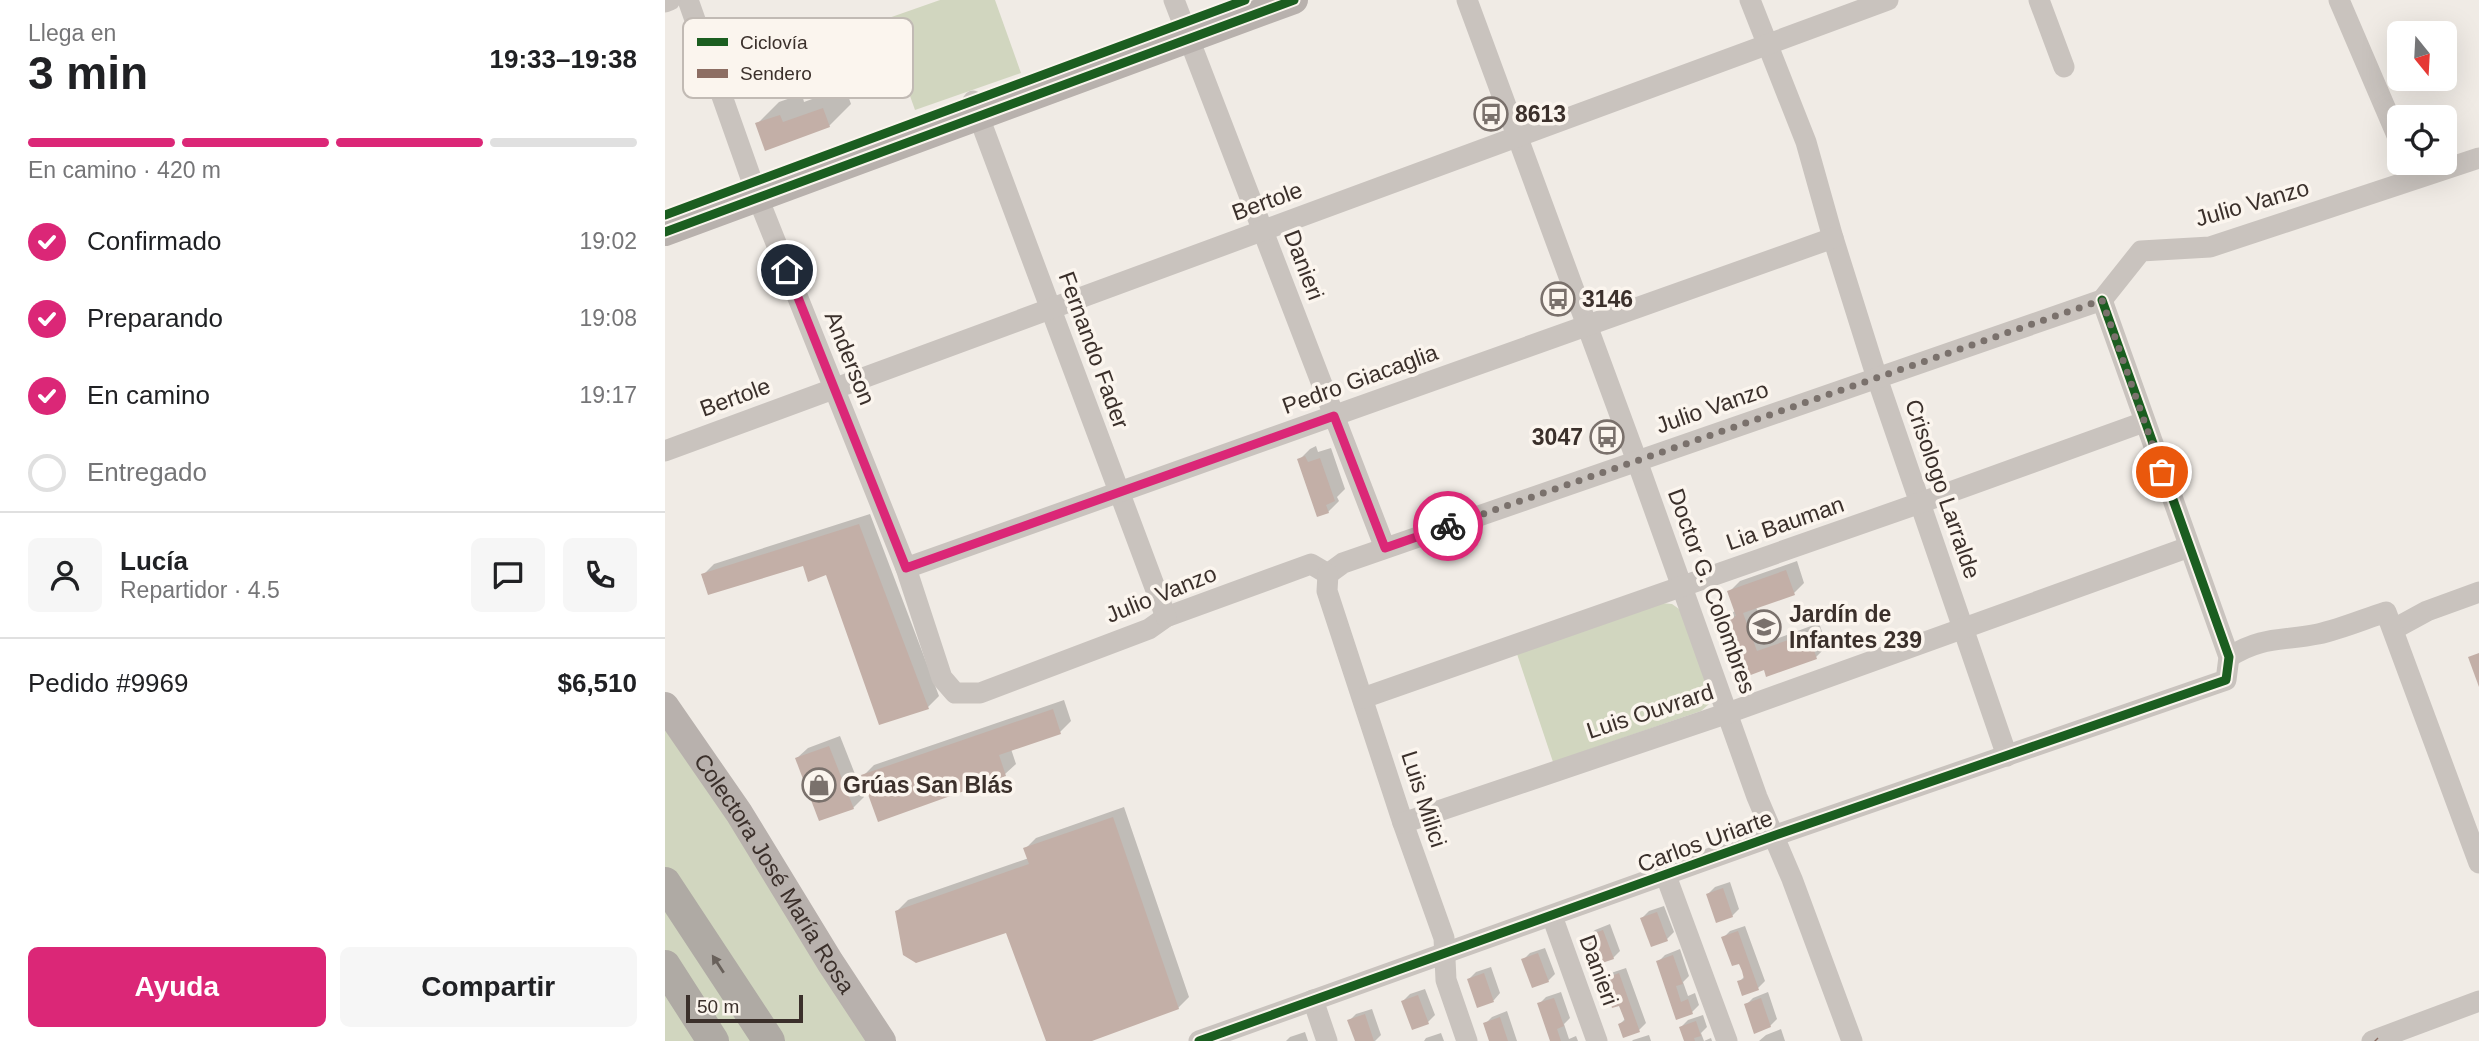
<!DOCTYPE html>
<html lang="es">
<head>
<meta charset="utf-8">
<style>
	body { margin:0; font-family:Arial,sans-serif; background:#f6f6f6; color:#202124; height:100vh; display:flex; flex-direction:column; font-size:26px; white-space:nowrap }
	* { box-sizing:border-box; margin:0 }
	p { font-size:23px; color:#757577 }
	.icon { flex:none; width:38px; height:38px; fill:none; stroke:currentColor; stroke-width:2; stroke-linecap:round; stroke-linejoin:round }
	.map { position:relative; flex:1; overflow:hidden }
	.sheet { display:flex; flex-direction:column; background:#fff; width:665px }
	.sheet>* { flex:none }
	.needle { width:46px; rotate:162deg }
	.tools { position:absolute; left:1722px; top:21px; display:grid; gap:14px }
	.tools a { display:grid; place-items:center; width:70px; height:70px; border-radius:10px; background:#fff; box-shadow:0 7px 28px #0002; font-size:35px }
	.scale { position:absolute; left:21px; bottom:18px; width:117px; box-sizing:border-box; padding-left:7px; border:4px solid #3b302b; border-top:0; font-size:19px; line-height:24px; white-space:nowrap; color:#3b302b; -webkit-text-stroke:5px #fbf5ee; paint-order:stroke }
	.pin { position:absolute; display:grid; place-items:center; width:60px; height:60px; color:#fff; margin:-30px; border:4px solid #fff; border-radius:50%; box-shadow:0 2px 7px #0007 }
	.courier { position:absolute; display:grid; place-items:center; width:70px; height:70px; margin:-35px; border:5px solid #db2777; border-radius:50%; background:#fff; color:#222; box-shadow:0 2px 9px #0007 }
	.summary em { font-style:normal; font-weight:800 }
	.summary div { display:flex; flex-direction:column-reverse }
	.summary { display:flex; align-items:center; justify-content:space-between; height:119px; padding:0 28px }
	h1 { font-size:46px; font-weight:800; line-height:52px }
	.bar { display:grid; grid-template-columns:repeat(4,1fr); gap:10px 7px; align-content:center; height:84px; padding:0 28px }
	.bar i { height:9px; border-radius:5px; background:#e0e0e0 }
	.bar .active { background:#db2777 }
	.bar p { grid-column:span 4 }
	.line { display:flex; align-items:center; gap:18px; padding:0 28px; border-top:2px solid #e0e0e0 }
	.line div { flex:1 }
	.round { display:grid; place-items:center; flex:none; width:74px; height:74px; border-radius:10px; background:#f6f6f6 }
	ol { padding:0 28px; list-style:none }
	li { display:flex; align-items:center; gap:21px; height:77px }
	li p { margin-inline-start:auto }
	li .icon { padding:7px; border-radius:50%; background:#db2777; color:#fff; stroke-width:4 }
	li:last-child { color:#757577 }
	li i { width:38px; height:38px; border:4px solid #e0e0e0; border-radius:50% }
	.button { display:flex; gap:14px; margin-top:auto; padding:14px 28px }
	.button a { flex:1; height:80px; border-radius:10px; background:#db2777; color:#fff; font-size:28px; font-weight:800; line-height:80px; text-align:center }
	.button a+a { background:#f6f6f6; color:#202124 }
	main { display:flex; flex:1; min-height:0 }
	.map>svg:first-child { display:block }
	.green { fill:#d1d6bf }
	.shadow { fill:#0003 }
	.building { fill:#c3afa7 }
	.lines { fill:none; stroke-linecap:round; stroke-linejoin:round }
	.minor { stroke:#c9c3be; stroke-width:21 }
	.major { stroke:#b8b1ad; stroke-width:28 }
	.highway { stroke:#afaaa4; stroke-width:32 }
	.quiet { stroke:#8d6e63; stroke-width:7; stroke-dasharray:14 7; stroke-linecap:butt }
	.cycleway-casing { stroke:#fbf5ee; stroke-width:13 }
	.cycleway { stroke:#1b5e20; stroke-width:9 }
	.oneway { fill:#69615b }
	.done { stroke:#7a716c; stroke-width:7; stroke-dasharray:0 12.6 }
	.route { stroke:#db2777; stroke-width:9 }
	.labels { text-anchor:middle; stroke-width:7; stroke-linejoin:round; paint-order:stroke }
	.poi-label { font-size:23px; font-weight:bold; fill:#3b302b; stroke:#fbf5ee; text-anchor:start }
	.street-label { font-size:23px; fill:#3b302b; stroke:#fbf5ee }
	.key { fill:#fbf5ee; stroke:#c1bab4; stroke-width:2 }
	.key-label { font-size:19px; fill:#3b302b }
</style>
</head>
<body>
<main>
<section class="sheet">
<div class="summary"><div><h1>3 min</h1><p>Llega en</p></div><em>19:33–19:38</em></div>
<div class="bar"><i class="active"></i><i class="active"></i><i class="active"></i><i></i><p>En camino · 420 m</p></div>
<ol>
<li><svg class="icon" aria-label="check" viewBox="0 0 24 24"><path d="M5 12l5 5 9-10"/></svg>Confirmado<p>19:02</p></li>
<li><svg class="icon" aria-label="check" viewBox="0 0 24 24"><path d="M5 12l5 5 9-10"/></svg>Preparando<p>19:08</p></li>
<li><svg class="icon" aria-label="check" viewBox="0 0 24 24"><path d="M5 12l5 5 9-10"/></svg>En camino<p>19:17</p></li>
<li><i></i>Entregado</li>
</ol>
<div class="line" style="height:126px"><a class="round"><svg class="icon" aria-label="person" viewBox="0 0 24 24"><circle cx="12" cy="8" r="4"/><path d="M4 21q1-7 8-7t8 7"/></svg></a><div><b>Lucía</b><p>Repartidor · 4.5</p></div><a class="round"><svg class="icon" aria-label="chat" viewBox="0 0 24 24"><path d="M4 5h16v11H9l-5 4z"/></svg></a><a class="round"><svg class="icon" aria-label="phone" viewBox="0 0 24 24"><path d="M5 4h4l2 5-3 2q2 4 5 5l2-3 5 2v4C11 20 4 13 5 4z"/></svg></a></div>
<div class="line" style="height:91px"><div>Pedido #9969</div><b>$6,510</b></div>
<div class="button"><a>Ayuda</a><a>Compartir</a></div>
</section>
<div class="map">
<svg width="1814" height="1041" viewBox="0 0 1814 1041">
	<rect width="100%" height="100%" fill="#f0ebe5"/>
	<g class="green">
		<path d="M275,0h55l26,73 -106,37 -32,-90z"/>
		<path d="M996,603l11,1 10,7 29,85 -2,8 -8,7 -148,51 -36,-108z"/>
		<path d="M0,706l217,335h-217z"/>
	</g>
	<g class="shadow">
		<path d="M180,87l6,17 -22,22 -72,-2 22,-22 23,-8 2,8z"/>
		<path d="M651,446l2,6 13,-4 14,41 -8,8 2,4 -11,11 -29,-52 11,-11z"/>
		<path d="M205,514l69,182 -11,11 -48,16 -53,-150 -23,-10 -101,12 11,-11z"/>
		<path d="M1132,561l7,22 -10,10 -38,14 12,35 51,-19 8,23 -11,11 -49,18 -2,-7 -44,-46 15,-12 -7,-18 11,-11z"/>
		<path d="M399,700l7,21 -11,11 -49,17 5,15 -11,10 -142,2 11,-11z"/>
		<path d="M175,736l24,61 -11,11 -56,-50 11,-10z"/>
		<path d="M459,807l65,190 -11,11 -92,33h-38l-41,-110 -110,-20 11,-11 121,-42 -4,-9 11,-11z"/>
		<path d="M1065,882l9,27 -7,7 -24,-22 7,-7z"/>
		<path d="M999,906l10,26 -7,7 -25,-21 7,-7z"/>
		<path d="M945,924l10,27 -7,7 -25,-22 7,-6z"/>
		<path d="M1080,926l20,55 -7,7 -19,-6 6,-6 -1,-5 -21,-33 7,-7z"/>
		<path d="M880,948l10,26 -7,7 -25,-21 7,-7z"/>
		<path d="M1015,949l9,27 -6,6 5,14 7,-3 4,12 -7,7 -14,5 -20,-55 7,-7z"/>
		<path d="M826,967l9,26 -6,7 -16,6 -9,-27 7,-7z"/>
		<path d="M961,968l20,55 -7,7 -19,-6 6,-6 -5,-14 -17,-24 7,-7z"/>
		<path d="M760,989l10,26 -7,7 -25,-21 7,-7z"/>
		<path d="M896,992l9,26 -6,6 5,15 7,-3 2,5h-26l-13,-37 7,-7z"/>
		<path d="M1103,992l9,27 -7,7 -24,-21 7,-7z"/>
		<path d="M707,1009l9,26 -6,6h-18l-8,-20 7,-7z"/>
		<path d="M842,1011l10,30h-26l-6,-17 7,-7z"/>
		<path d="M1038,1015l4,12 -6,6 3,8 7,-3 1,3h-26l-5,-14 7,-7z"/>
		<path d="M1116,1029l4,12h-26l7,-6z"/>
		<path d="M640,1032l3,9h-22l4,-4z"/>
		<path d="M776,1033l3,8h-20l2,-3z"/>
		<path d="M984,1035l2,6h-19l1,-1z"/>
	</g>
	<g class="building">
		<path d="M158,108l7,19 -65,24 -10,-28 25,-8 3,7z"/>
		<path d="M640,456l3,6 12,-4 15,43 -9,4 3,8 -12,4 -20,-58z"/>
		<path d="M194,524l70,185 -50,16 -53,-150 -18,7 -5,-16 -95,29 -7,-21z"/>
		<path d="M1121,570l9,25 -52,18 14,38 51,-18 9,26 -51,18 -2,-7 -24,9 -21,-58 17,-5 -9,-25z"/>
		<path d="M1814,653v34l-11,-30z"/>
		<path d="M388,709l8,25 -62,21 7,21 -128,46 -17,-47z"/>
		<path d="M164,746l25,63 -35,12 -24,-63z"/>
		<path d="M448,817l66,192 -87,32h-46l-40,-108 -90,30 -13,-8 -8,-44 134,-47 -6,-16z"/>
		<path d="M1058,888l10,29 -17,6 -10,-29z"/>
		<path d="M992,912l11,29 -17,6 -11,-29z"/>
		<path d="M938,930l11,29 -18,6 -10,-29z"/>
		<path d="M1073,931l21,59 -17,6 -5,-15 7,-2 -2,-8 -3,-7 -7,2 -11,-29z"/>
		<path d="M873,953l11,29 -17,6 -11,-29z"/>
		<path d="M1008,955l10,29 -7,2 5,16 7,-3 5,15 -17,6 -20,-59z"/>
		<path d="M819,973l10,29 -17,6 -10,-29z"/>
		<path d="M954,973l21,59 -17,6 -5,-14 7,-3 -6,-15 -7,2 -10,-28z"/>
		<path d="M753,995l11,29 -17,6 -11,-29z"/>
		<path d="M889,998l10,28 -7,3 4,12h-11l-13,-38z"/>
		<path d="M1096,998l10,29 -17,7 -10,-30z"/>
		<path d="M700,1014l9,27h-19l-8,-21z"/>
		<path d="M835,1017l8,24h-19l-6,-18z"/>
		<path d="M1031,1021l5,15 -7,2 1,3h-11l-5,-14z"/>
	</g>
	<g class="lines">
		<g class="minor">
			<path d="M23,0l70,198 148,370 36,110 13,15h25l169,-64 17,-12 145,-53 17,10"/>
			<path d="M509,0l211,548"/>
			<path d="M802,0l170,461 120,336 35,82 60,162"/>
			<path d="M1085,0l56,142 27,96 44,140 130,378"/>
			<path d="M1374,0l25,67"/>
			<path d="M1674,0l60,140"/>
			<path d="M0,2l5,-2"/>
			<path d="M308,101l193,516"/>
			<path d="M0,451l1223,-451"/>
			<path d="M241,568l927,-330"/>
			<path d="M663,574l15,-11 759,-263 39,-49 69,-4 269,-89"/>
			<path d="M663,574l-1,17 76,232 41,115 2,42 21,61"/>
			<path d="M1729,629l33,-18 52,-19"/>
			<path d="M1564,657c33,-21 54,-16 89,-23 23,-5 46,-15 68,-22l93,251"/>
			<path d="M698,698l557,-195 224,-81"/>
			<path d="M738,823l325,-110 461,-166"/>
			<path d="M1001,876l61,165"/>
			<path d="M887,916l45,125"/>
			<path d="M648,1000l14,41"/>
			<path d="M534,1041l574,-205 453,-156 3,-23 -127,-357"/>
			<path d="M1707,1041l107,-40"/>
		</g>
		<g class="major">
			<path d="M0,232l629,-232"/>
			<path id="s1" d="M0,706l74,107 91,149 52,79"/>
		</g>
		<g class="highway">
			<path d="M0,883l104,158"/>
			<path d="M0,966l48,75"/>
		</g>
		<path class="quiet" d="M1710,1040l1,1"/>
		<defs>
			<g id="cycleway">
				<path d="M0,215l580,-215"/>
				<path d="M0,232l629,-232"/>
				<path d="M534,1041l574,-205 453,-156 3,-23 -127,-357"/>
			</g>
		</defs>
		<use href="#cycleway" class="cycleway-casing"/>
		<use href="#cycleway" class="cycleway"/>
	</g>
	<defs><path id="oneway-solid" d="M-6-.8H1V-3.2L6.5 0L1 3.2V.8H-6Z" transform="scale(1.75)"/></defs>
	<use class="oneway" href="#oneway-solid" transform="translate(53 964) rotate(-123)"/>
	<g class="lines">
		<path class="done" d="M783,526l654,-226 60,172"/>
		<path class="route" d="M122,270l119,298 428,-152 51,132 63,-22"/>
	</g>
	<defs>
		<symbol id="bus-ring" viewBox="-11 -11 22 22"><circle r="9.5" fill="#fbf5ee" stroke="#7a716c" stroke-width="1.5"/><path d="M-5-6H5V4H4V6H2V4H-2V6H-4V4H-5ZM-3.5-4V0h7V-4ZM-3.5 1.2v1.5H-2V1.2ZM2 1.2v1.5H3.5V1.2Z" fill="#7a716c"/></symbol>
		<symbol id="school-ring" viewBox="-11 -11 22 22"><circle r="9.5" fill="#fbf5ee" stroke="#7a716c" stroke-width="1.5"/><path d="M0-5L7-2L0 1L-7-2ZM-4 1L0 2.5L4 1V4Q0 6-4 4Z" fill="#7a716c"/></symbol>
		<symbol id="shop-ring" viewBox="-11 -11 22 22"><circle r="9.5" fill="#fbf5ee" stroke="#7a716c" stroke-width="1.5"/><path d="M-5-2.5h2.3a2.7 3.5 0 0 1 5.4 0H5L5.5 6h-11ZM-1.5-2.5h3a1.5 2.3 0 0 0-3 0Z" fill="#7a716c"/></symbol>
	</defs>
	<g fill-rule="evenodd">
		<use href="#bus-ring" x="807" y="95" width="38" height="38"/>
		<use href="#bus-ring" x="874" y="280" width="38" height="38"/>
		<use href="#bus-ring" x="923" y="418" width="38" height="38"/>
		<use href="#school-ring" x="1080" y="608" width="38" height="38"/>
		<use href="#shop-ring" x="135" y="766" width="38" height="38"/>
	</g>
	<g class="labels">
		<g class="poi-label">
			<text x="850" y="122">8613</text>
			<text x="917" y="307">3146</text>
			<text x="918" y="445" text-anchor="end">3047</text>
			<text x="1124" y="622">Jardín de<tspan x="1124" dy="26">Infantes 239</tspan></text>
			<text x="178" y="793">Grúas San Blás</text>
		</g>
		<g class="street-label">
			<text transform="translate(602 201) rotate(-20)" y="8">Bertole</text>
			<text transform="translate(1587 203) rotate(-16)" y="8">Julio Vanzo</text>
			<text transform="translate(639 265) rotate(69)" y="8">Danieri</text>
			<text transform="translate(429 350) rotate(70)" y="8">Fernando Fader</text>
			<text transform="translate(185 358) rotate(68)" y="8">Anderson</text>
			<text transform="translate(695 379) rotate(-20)" y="8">Pedro Giacaglia</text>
			<text transform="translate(70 397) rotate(-20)" y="8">Bertole</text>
			<text transform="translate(1047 407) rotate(-19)" y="8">Julio Vanzo</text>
			<text transform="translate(1278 489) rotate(71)" y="8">Crisologo Larralde</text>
			<text transform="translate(1120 523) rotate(-19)" y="8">Lia Bauman</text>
			<text transform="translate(1047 591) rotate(70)" y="8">Doctor G. Colombres</text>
			<text transform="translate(496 594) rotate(-22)" y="8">Julio Vanzo</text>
			<text transform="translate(985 711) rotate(-18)" y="8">Luis Ouvrard</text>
			<text transform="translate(759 799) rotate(72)" y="8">Luis Milici</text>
			<text transform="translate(1040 841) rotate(-20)" y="8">Carlos Uriarte</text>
			<text dy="8" stroke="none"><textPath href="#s1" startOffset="200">Colectora José María Rosa</textPath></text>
			<text transform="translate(934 970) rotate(70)" y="8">Danieri</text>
		</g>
	</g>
	<rect x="18" y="18" width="230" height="80" rx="10" class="key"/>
	<rect x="32" y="38" width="31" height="8" fill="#1b5e20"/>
	<rect x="32" y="69" width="31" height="9" fill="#8d6e63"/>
	<g class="key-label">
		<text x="75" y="49">Ciclovía</text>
		<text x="75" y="80">Sendero</text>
	</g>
</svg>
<div class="tools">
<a><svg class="needle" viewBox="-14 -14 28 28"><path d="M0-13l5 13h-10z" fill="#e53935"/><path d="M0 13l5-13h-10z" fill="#757577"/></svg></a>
<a><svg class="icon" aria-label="locate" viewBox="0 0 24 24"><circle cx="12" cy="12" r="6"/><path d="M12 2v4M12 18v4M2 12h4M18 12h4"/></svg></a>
</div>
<div class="scale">50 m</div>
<div class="pin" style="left:1497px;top:472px;background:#ea580c"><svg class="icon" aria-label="bag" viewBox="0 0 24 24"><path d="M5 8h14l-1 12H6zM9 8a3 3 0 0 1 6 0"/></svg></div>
<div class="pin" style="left:122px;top:270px;background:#1f2937"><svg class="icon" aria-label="home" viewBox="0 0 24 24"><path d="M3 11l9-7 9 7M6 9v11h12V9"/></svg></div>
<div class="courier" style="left:783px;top:526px"><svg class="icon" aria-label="bike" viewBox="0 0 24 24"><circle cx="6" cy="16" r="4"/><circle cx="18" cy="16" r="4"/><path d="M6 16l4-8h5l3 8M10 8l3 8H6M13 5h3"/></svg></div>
</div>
</main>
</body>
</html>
